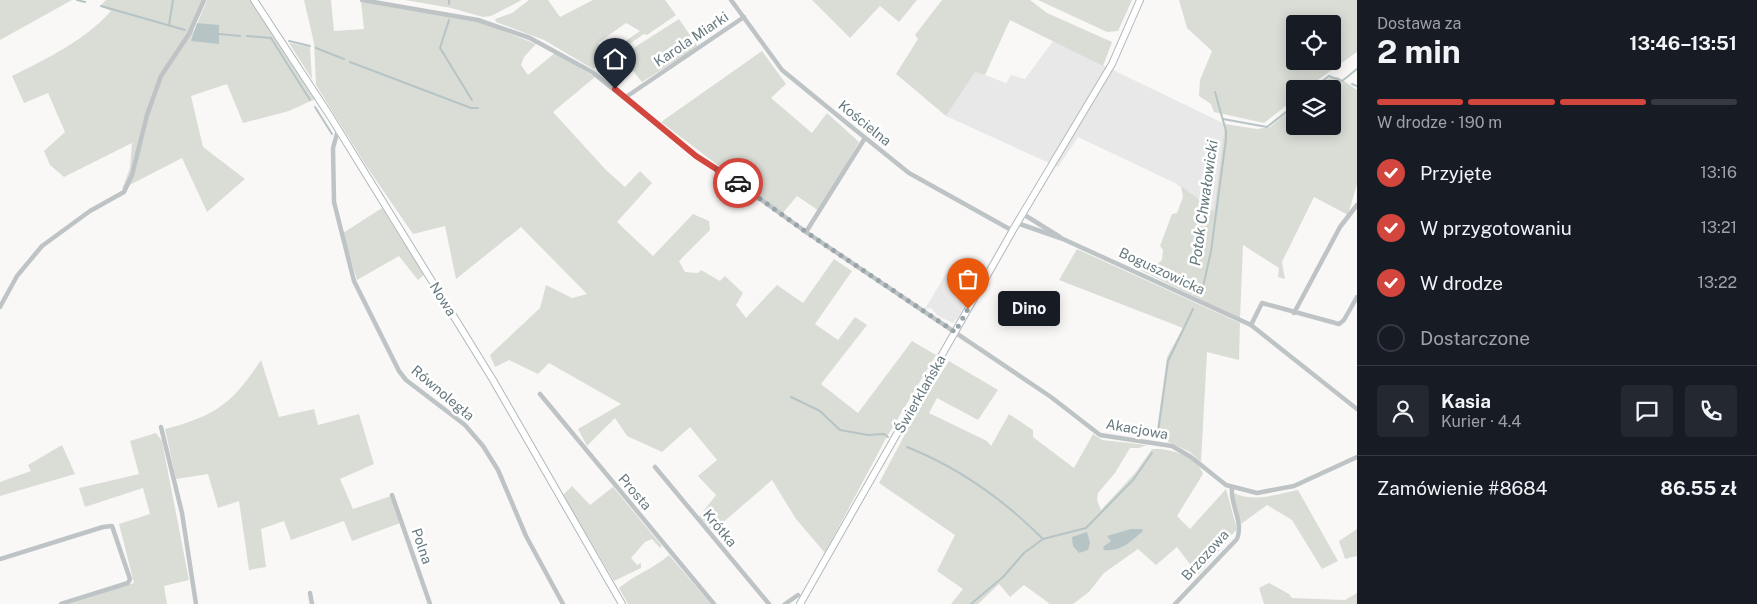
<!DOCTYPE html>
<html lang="pl">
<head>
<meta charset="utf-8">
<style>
	body { margin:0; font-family:"Public Sans",sans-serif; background:#242831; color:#f1f3f6; height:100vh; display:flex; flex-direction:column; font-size:19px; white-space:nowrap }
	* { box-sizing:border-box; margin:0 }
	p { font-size:16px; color:#9ea1a6 }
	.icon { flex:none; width:28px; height:28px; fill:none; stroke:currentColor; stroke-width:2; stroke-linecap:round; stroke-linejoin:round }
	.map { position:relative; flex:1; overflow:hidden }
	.sheet { display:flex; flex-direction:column; background:#171b24; width:400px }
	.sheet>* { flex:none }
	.controls { position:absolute; left:1286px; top:15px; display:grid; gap:10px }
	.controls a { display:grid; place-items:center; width:55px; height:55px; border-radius:5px; background:#171b24; box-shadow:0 2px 12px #0003; font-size:25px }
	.pin { position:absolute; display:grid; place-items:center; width:42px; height:42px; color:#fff; margin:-51px -21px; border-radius:50% 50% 50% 0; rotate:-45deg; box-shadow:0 0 5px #0007 }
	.pin .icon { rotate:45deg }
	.courier { position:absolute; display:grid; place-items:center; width:50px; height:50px; margin:-25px; border:4px solid #d3463d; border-radius:50%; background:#fff; color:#222; box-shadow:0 1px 6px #0007 }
	.bubble { position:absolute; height:35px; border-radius:5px; background:#171b24; box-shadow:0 2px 12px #0003; font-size:16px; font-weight:700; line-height:35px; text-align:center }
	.head em { font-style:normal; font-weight:700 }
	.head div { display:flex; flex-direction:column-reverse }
	.head { display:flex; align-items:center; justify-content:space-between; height:85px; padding:0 20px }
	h1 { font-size:32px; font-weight:700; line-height:38px }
	.bar { display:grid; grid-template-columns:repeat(4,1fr); gap:8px 5px; align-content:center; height:60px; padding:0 20px }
	.bar i { height:6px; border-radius:4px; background:#363941 }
	.bar .on { background:#d3463d }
	.bar p { grid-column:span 4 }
	.line { display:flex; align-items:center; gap:12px; padding:0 20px; border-top:1px solid #363941 }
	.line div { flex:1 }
	.round { display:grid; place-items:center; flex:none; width:52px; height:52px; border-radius:5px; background:#242831 }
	ol { padding:0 20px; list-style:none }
	li { display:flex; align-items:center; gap:15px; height:55px }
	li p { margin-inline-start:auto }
	li .icon { padding:5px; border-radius:50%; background:#d3463d; color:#fff; stroke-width:4 }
	li:last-child { color:#9ea1a6 }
	li i { width:28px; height:28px; border:2px solid #363941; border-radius:50% }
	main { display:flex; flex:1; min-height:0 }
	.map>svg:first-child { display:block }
	.built { fill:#e7e8e7 }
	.green { fill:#daddd6; fill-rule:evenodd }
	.water { fill:#b7c4c6 }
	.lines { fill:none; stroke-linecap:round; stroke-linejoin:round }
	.stream { stroke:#b7c4c6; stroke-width:2 }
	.secondary-casing { stroke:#b1b8bb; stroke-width:8 }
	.street { stroke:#bec4c6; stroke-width:4.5 }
	.secondary { stroke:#fff; stroke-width:6 }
	.done { stroke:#99a5a9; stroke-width:5; stroke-dasharray:0 9 }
	.route { stroke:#d3463d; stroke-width:6 }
	.labels { text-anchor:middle; stroke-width:5; stroke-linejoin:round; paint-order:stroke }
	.street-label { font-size:14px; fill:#66797f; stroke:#fff }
	.water-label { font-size:15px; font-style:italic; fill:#617678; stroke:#fff }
</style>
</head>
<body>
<main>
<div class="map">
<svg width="1357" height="604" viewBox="0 0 1357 604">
	<rect width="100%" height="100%" fill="#f9f8f7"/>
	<g class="built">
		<path d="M1053,41l172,83 -11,87 -39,-28 -97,-46 -20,30 -112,-51 29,-45 31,12 5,-8 14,4z"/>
		<path d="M950,267l26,15 -17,34 -6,7 -15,-7 -7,-8 -6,1z"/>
	</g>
	<g class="green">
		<path d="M0,0h72l-72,40z"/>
		<path d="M106,0h96l-13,29 5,2 13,-31h43l65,99 -26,12 -46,12 -16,-39 -36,12 12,51 42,32 -38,33 -25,-54 -60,31 8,-21 2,-25 -68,34 -14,-12 -6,-14 21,-19 -17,-39 -24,10 -12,-27c36,-18 72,-35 99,-65l-11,-5z"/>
		<path d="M304,0h27l3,31 30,-2 -3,-27 117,19 58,23 -12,13 -3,8 7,10 27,-22 40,24 -42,35 53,58 19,17 15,-16 12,12 -35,39 36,34 40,-42 16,7 1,9 -31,31 6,11 13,1 3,-3 19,11 5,-5 18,17 -7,12 10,13 31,-33 26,18 31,-44 18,12 -37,53 23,16 17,-23 12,8 -46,59 37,29 54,-72 24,14 -51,85 -60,113 -29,-34 -24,-39 -59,51 -14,-14 17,-22 -18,-19 19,-16 -27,-33 -28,25 -35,-16 -12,-18 -28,28 -9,-17 43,-25 -72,-41 -11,11 -29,-14 -14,7 -5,-12 50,-47 6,-23 26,13 15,-4 -66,-67 -65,52 -11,-53 -32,8 -46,-67 -51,-82 -2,-42z"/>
		<path d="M405,0h117l-31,16 -8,1 -32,-9z"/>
		<path d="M529,0h19l12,17 33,-17h72l11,15 -29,20 -3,-1 -51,35 -49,-29 -48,-18 -1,-3 17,-6zM626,23l14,8 -32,22 -10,-10z"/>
		<path d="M812,0h105l-18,22 -19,-16 -30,32z"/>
		<path d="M942,0h88l17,13 65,29 -9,24 -93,-46 -25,55 -10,-3 -29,44 -50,-42 22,-35 -3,-4z"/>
		<path d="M1038,0h94l-14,31 -11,1z"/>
		<path d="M1179,0h178v52l-52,37h-10v10l-31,24 -50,-11 -3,-8 -12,-8 1,-16 12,-29 -25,-23zM1295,24h37v37h-37z"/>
		<path d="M679,19l19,28 -56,35 -21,-26z"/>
		<path d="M289,43l21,4 2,32z"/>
		<path d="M762,51l24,33 -15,14 41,35 15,-20 32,29 -40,69 -22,-15 -15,18 -121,-92z"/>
		<path d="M1338,77l19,13v94l-9,31 -34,-18 -32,65 3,17 -7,-2 1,-9 -36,-23 -3,74 -100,-49 1,-2c10,3 14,-2 21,-8l1,-10 -3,-4 12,-32 5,-1 6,-16 -2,-11 33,25 11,-87 32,5 13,-2 25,-21v20h37v-37h-16l13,-11z"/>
		<path d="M382,208l42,67 -6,5 -19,-24 -42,24 -14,-47z"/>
		<path d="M1077,249l163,74 -1,37 -32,-8 -6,110 -11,-10 -39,-18 6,-4 10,-73 16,-29 -124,-48z"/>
		<path d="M261,360l18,57 35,-8 4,16 41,-11 15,50 -34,15 13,30 38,-13 9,27 -48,18 -8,-20 -53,19 -7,-19 -23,8 5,38 -17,3 -10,-69 -21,7 -10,-34 -32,5 -11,-50c50,-13 67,-25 96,-69z"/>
		<path d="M949,361l49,29 -20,30 -41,-22 -8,15 58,28 4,5 18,-32 24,16v7l41,31 19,-34 9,6 45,5 -8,3h-9l-15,25 -17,20 -1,7 4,10 35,-38 16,-23c17,-1 45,6 51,25l-26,42 13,13 36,-40 11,40 -39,46 -21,-28 -21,18 -18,-16 -34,24 -15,19 -16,12h-23l-26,-19 -14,12 -11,-13 -21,20h-27l12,-15 -26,-18 18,-36 -76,-52 40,-75z"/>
		<path d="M156,433l6,8 27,139 -25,6 3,18h-98l65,-21 -15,-59 31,-10 -7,-26 -58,19 -6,-19 60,-14 -9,-33z"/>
		<path d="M62,445l13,29 -75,22v-14l31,-11 -3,-6z"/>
		<path d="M572,486l18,19 23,-18 49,59 -2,2 -8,-9 -7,3 -14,16 6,7 4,-2v5l-27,13 -51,-86z"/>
		<path d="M1298,490l40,71 -16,8 -30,-49 -25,-15 -26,19 -8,-28 1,-3c20,10 43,1 64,-3z"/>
		<path d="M1357,529v27l-12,3 -6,-18z"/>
		<path d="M669,555l42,49h-83l-9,-16c15,-13 34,-19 50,-33z"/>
		<path d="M1269,583l20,11 3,4 53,2 12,-7v11h-93l-5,-16z"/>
	</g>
	<g class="water">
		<path d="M197,23l22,2v19l-28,-3z"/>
		<path d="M1131,529h11l1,2c-13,11 -22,21 -39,19l-1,-3 8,-6 -4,-5z"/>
		<path d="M1087,532l3,11 -2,7 -9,3 -6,-7 -1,-9z"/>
	</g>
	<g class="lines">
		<g class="stream">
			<path d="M77,0l8,2"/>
			<path d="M449,0v4"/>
			<path d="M101,6l84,24"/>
			<path d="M449,20l-9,28 32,52"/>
			<path d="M169,25l4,-25"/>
			<path d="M219,34l21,2"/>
			<path d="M247,36l24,2"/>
			<path d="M271,38l39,62"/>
			<path d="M289,41l21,5"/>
			<path d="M316,48l28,11"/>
			<path d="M350,62l121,46h7"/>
			<path d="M1352,84l5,2"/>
			<path d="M1312,89l17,-13 13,5 15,-12"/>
			<path d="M315,107l17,27"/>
			<path d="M1223,119l44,8 28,-22"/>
			<path d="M1203,287l8,-36 15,-112v-8l-11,-39"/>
			<path d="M791,397l29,14 20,19 28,5 16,-1 4,3"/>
			<path d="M1158,432l10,-71 25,-52"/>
			<path d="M907,447c53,21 96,52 136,92"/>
			<path d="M971,604l32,-27 21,-24 19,-14 43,-11 47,-48 19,-27"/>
		</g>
		<defs>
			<g id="secondary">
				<path d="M254,0l76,116 163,264 129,224"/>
				<path d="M800,604l217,-381 95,-159 28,-64"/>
			</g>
		</defs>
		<use href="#secondary" class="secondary-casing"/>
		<g class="street">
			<path d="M362,0l116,20 52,18 62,34 104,84 28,17 82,59 245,165 49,38 72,11 19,11 35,28 31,8 37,-7 63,-29"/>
			<path d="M731,0l51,70 66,54 61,49 104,58"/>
			<path d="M626,97l118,-80"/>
			<path d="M338,130l-5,18 1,54 20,79 45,90 7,9 59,45 18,21 15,24 28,66 37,68"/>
			<path d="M1023,214l37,23"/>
			<path d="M1017,223l46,16 188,86 106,84"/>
			<path d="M806,232l59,-94"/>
			<path d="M0,307l17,-31 25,-30 48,-35 34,-19 8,-17 15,-60 14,-39 28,-42 15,-34"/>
			<path d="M1294,313l46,-86 17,-22"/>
			<path d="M1251,325l11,-22 77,21 5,-4 13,-23"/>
			<path d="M540,394l174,210"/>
			<path d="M161,427l21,86 14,91"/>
			<path d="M655,467l114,137"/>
			<path d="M392,495l38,109"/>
			<path d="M0,559l103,-32 9,-1 18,53 -2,4 -67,21"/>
			<path d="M310,593l2,11"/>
			<path d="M785,604l13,-9"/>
			<path d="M1175,604l62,-65c7,-17 -7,-34 -5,-51"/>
		</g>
		<use href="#secondary" class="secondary"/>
	</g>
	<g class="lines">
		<path class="done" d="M738,183l68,49 149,100 13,-23"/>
		<path class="route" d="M615,89l81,67 42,27"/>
	</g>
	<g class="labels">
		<g class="street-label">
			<text transform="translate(691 39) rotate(-34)" y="5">Karola Miarki</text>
			<text transform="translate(865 123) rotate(39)" y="5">Kościelna</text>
			<text transform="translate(1162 271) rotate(25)" y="5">Boguszowicka</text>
			<text transform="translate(443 299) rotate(58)" y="5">Nowa</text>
			<text transform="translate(443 393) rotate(40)" y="5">Równoległa</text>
			<text transform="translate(920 394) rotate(-60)" y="5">Świerklańska</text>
			<text transform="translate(1137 429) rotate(10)" y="5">Akacjowa</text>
			<text transform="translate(635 492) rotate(49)" y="5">Prosta</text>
			<text transform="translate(720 528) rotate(50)" y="5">Krótka</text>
			<text transform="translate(422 546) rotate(71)" y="5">Polna</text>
			<text transform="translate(1205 555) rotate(-48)" y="5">Brzozowa</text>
		</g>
		<g class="water-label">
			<text transform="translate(1204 203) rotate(-82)" y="5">Potok Chwałowicki</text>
		</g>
	</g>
</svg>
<div class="controls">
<a><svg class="icon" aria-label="locate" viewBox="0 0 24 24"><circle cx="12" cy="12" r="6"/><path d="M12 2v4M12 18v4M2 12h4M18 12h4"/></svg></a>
<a><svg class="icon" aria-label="layers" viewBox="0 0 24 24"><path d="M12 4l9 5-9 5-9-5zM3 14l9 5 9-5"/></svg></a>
</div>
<div class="pin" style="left:968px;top:309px;background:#ea580c"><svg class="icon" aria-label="bag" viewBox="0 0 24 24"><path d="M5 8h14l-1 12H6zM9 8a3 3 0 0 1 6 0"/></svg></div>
<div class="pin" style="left:615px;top:89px;background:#1f2937"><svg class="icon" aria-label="home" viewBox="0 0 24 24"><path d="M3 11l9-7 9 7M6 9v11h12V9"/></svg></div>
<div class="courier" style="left:738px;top:183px"><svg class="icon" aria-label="car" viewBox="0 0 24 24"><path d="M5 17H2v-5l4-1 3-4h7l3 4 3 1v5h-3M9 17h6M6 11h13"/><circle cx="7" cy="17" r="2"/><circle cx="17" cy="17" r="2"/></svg></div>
<div class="bubble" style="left:998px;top:291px;width:62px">Dino</div>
</div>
<section class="sheet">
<div class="head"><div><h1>2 min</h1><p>Dostawa za</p></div><em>13:46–13:51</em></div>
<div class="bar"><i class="on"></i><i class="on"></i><i class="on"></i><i></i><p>W drodze · 190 m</p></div>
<ol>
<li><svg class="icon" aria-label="check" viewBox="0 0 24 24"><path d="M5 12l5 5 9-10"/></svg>Przyjęte<p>13:16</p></li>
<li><svg class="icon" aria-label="check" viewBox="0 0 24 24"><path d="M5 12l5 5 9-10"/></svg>W przygotowaniu<p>13:21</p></li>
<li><svg class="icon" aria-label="check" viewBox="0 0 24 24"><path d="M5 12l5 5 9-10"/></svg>W drodze<p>13:22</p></li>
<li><i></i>Dostarczone</li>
</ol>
<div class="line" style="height:90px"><a class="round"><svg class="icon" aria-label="person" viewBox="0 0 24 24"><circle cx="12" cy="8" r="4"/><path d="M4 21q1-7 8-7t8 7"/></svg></a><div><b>Kasia</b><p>Kurier · 4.4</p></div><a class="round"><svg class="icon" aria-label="chat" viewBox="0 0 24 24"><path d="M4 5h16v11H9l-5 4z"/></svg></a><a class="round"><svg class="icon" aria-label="phone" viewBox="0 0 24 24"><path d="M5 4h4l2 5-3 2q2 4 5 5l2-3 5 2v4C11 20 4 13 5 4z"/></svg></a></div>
<div class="line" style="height:65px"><div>Zamówienie #8684</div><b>86.55 zł</b></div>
</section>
</main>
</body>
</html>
